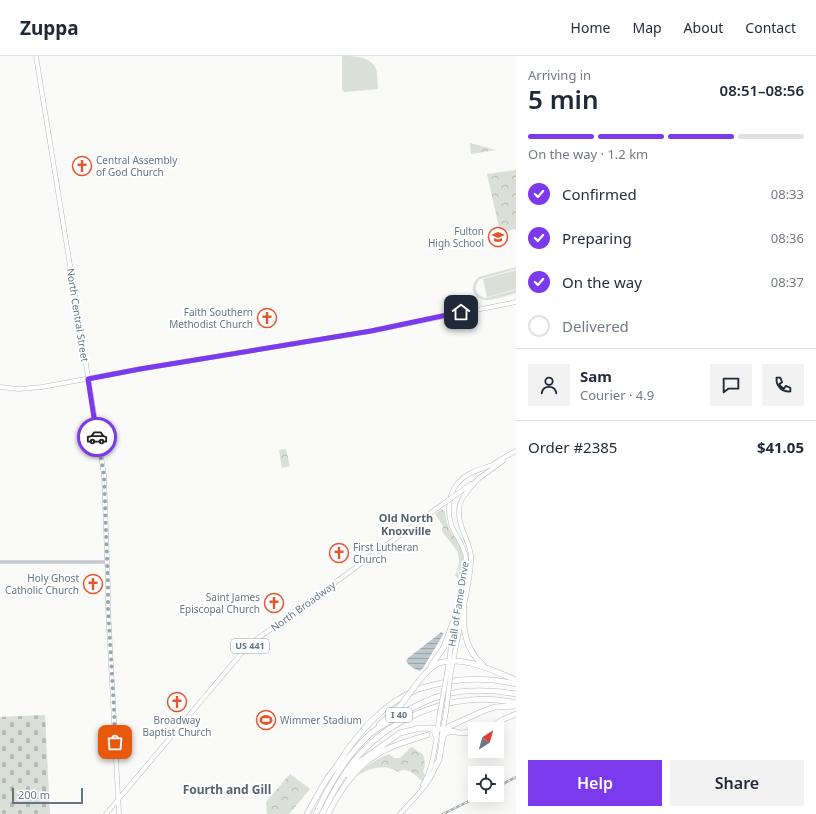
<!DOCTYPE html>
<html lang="en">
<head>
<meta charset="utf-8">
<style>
	body { margin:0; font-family:"Noto Sans",sans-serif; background:#f2f2f3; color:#1f2937; height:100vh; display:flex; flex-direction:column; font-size:15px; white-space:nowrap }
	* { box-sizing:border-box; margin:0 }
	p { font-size:13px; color:#747a83 }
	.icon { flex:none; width:22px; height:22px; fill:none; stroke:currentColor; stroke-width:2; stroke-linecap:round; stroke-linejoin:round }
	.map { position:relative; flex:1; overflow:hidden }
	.details { display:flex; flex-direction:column; background:#fff; width:300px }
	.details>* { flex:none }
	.needle { width:26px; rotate:37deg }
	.buttons { position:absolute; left:468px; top:666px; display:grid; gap:8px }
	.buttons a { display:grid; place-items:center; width:36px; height:36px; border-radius:0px; background:#fff; box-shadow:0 4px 16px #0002; font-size:20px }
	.scale { position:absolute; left:12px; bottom:10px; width:71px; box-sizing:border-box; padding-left:4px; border:2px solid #657683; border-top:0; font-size:11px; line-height:14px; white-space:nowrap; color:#657683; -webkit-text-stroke:3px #fff; paint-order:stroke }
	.pin { position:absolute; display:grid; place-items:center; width:34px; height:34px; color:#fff; margin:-17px; border-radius:8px; box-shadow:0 2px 6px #0006 }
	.courier { position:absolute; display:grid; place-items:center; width:40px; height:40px; margin:-20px; border:3px solid #7c3aed; border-radius:50%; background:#fff; color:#222; box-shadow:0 1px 5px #0007 }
	.overview em { font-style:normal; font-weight:600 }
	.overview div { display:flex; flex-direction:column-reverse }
	.overview { display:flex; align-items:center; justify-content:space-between; height:68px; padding:0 12px }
	h1 { font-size:26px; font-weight:600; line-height:30px }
	.bar { display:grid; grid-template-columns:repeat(4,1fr); gap:6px 4px; align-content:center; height:48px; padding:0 12px }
	.bar i { height:5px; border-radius:3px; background:#e0e1e3 }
	.bar .active { background:#7c3aed }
	.bar p { grid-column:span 4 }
	.line { display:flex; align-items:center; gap:10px; padding:0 12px; border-top:1px solid #e0e1e3 }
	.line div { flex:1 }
	.round { display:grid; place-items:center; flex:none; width:42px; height:42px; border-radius:0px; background:#f2f2f3 }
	ol { padding:0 12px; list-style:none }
	li { display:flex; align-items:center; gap:12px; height:44px }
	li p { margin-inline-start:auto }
	li .icon { padding:4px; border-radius:50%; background:#7c3aed; color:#fff; stroke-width:4 }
	li:last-child { color:#747a83 }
	li i { width:22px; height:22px; border:2px solid #e0e1e3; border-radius:50% }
	.primary-button { display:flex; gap:8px; margin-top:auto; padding:8px 12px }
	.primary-button a { flex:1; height:46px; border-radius:0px; background:#7c3aed; color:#fff; font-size:16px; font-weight:600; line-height:46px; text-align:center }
	.primary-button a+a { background:#f2f2f3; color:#1f2937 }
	header { display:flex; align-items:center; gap:24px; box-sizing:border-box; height:56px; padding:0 20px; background:#fff; border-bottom:1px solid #e0e1e3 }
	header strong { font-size:19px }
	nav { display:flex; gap:22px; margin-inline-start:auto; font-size:14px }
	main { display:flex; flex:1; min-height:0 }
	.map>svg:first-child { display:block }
	.forest { fill:url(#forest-crowns) }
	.cemetery { fill:url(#cemetery-stones) }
	.garden { fill:#dadfd7 }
	.water { fill:url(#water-rules) }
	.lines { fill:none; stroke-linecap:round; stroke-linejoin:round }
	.major-casing { stroke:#b5babe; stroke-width:5 }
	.highway-casing { stroke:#b4b9bd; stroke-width:6 }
	.minor { stroke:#c3c8cc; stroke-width:3.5 }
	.major { stroke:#fff; stroke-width:4 }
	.highway { stroke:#fff; stroke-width:5 }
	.rail-casing { stroke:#a2aab0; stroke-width:2.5 }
	.rail { stroke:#fff; stroke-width:1; stroke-dasharray:3; stroke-linecap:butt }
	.major-bridge-casing { stroke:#b5babe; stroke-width:5; stroke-linecap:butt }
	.highway-bridge-casing { stroke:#b4b9bd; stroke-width:6; stroke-linecap:butt }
	.major-bridge { stroke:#fff; stroke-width:4 }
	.highway-bridge { stroke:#fff; stroke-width:5 }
	.done { stroke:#99a4ac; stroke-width:4; stroke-dasharray:0 7.2 }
	.route { stroke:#7c3aed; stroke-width:5 }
	.labels { text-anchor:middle; stroke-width:4; stroke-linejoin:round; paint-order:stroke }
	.shield { fill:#fff; stroke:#939fa8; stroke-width:1 }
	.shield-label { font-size:9px; font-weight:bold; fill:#657683 }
	.poi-label { font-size:10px; fill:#657683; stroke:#fff; text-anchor:end }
	.street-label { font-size:10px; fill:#657683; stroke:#fff }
	.neighbourhood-label { font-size:11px; font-weight:bold; fill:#57646e; stroke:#fff }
	.quarter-label { font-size:12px; font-weight:bold; fill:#57646e; stroke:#fff }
</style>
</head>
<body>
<header>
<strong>Zuppa</strong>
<nav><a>Home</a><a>Map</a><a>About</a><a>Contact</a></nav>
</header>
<main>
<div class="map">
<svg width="516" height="758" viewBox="0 0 516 758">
	<defs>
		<pattern id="forest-crowns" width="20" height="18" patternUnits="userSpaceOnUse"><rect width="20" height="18" fill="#dadfd7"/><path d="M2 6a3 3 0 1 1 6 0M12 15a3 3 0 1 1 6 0" fill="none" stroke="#b4b9b4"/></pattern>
		<pattern id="cemetery-stones" width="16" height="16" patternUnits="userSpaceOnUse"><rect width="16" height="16" fill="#dadfd7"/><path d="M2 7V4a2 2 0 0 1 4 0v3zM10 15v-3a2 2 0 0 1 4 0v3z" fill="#b4b9b4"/></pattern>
		<pattern id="water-rules" width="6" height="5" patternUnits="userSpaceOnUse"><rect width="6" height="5" fill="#bbc7cb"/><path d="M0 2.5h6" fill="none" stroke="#9ca6aa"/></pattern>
	</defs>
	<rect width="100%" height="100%" fill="#fafaf8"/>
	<g class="forest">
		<path d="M470,87l26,7 -25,4z"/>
		<path d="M516,114v59l-16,3 -13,-58z"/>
		<path d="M286,393l4,17 -8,2 -3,-18z"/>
		<path d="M442,453l3,3c1,7 2,13 5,18 3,6 7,10 10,16 5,10 4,24 1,34l-1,1 -5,-6c3,-4 3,-8 4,-13 1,-14 -11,-20 -17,-31l1,-5 -8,-12z"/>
		<path d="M412,691l10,7 2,3 1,9 -2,5 2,5 -3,5c-8,-7 -14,-14 -24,-9 -12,-9 -29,-4 -41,4 8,-10 21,-18 32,-22l5,4h6l10,-10z"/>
		<path d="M290,718l20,15 -21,25h-22l-1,-12z"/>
	</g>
	<path class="cemetery" d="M45,659l5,99h-50v-97z"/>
	<g class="garden">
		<path d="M342,0c11,0 29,0 34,13 2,6 1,14 2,20l-34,3 -2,-2z"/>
		<path d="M516,211v2l-36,10c-7,7 -5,16 5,19l31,-8v3c-12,3 -38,15 -43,-2 -1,-6 2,-11 6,-14z"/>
		<path d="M516,214v19l-29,8 -4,-18z"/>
	</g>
	<path class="water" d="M441,576h1l1,2 -2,4 -18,30 -3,3c-6,-2 -11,-5 -14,-10l2,-3 31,-24z"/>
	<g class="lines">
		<defs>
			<g id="major">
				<path d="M36,0l68,419 4,111v22l11,206"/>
				<path d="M0,331l19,2 23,-2 98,-18 231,-38 145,-29"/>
				<path d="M478,423l25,-18"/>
				<path d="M457,438l14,-10"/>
				<path d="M463,555c3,-15 9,-41 8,-56 -1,-8 -5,-16 -8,-24 -10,-26 -1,-35 17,-54"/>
				<path d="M456,559c3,-17 12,-40 10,-57 -2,-14 -11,-22 -15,-34 -5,-19 -1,-40 18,-50 7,-4 15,-6 23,-9 8,-5 15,-10 24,-14"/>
				<path d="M451,615l11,-54"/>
				<path d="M447,617l8,-51"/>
				<path d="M441,683l5,-27"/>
				<path d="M423,729c12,-21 13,-48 17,-73"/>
				<path d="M106,758l139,-165 8,-7 36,-26 154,-112"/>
				<path d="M400,758c13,-15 30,-29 36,-49"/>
			</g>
			<g id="highway">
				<path d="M464,553c-2,22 2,41 19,56"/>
				<path d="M431,610l13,-19 12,-33"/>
				<path d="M419,625c5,-6 11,-14 18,-17 24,-10 57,7 79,16"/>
				<path d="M379,669l21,-19"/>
				<path d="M448,671l35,-16 12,-4 21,-1"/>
				<path d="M431,672l3,3 2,5"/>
				<path d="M487,673l17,-10 12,-5"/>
				<path d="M435,711l4,-7 4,-24 3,-3 4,-1"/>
				<path d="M347,719l11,-12 42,-30 20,-5 22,1 19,4 14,-1"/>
				<path d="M307,758c5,-9 10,-18 15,-27 4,-7 9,-14 14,-20 21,-33 46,-64 83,-78 11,-4 22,-6 33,-8 22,-3 43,-2 64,3"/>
				<path d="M316,758c11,-26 31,-59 52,-78 6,-6 14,-10 20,-14 16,-10 37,-22 55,-27 23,-6 50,-5 73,-1"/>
				<path d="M322,758c8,-16 17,-33 28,-48 37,-49 105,-77 166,-63"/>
				<path d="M328,758c12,-24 29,-49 53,-62 14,-8 31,-12 46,-17"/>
			</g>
		</defs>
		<use href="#major" class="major-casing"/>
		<use href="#highway" class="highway-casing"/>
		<path class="minor" d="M0,506h107"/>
		<use href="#major" class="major"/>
		<use href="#highway" class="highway"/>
		<defs>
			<g id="rail">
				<path d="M497,731l19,-10"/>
				<path d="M443,758l38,-19"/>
			</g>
		</defs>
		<use href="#rail" class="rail-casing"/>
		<use href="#rail" class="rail"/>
		<defs>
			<g id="major-bridge">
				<path d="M443,448l14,-10"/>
				<path d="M440,656l7,-39"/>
				<path d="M446,656l5,-41"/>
			</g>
			<path id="highway-bridge" d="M400,650l19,-25"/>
		</defs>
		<use href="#major-bridge" class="major-bridge-casing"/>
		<use href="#highway-bridge" class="highway-bridge-casing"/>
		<use href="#major-bridge" class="major-bridge"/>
		<use href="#highway-bridge" class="highway-bridge"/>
	</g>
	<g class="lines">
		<path class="done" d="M97,381l7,38 4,111v22l6,101 1,33"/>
		<path class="route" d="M97,381l-9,-58 52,-10 231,-38 90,-19"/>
	</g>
	<defs>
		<symbol id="church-ring" viewBox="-11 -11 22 22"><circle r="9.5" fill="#fff" stroke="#e4572e" stroke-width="1.5"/><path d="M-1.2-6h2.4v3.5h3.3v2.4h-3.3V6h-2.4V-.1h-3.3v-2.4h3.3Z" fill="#e4572e"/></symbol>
		<symbol id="school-ring" viewBox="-11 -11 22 22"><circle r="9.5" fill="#fff" stroke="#e4572e" stroke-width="1.5"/><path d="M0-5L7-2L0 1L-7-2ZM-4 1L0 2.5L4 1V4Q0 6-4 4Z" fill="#e4572e"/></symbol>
		<symbol id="stadium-ring" viewBox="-11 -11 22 22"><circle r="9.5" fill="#fff" stroke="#e4572e" stroke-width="1.5"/><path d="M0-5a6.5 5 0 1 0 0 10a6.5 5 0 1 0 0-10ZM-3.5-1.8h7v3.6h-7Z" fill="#e4572e"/></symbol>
	</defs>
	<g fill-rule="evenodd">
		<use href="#church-ring" x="71" y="99" width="22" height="22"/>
		<use href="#school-ring" x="487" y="170" width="22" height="22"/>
		<use href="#church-ring" x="256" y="251" width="22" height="22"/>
		<use href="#church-ring" x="328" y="486" width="22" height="22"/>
		<use href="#church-ring" x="82" y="517" width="22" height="22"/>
		<use href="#church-ring" x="263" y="536" width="22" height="22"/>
		<use href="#church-ring" x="166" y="635" width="22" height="22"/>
		<use href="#stadium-ring" x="255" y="653" width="22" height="22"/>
	</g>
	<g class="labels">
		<g class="shield">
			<rect x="231" y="583" width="38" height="14" rx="3"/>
			<rect x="386" y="652" width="26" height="14" rx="3"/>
		</g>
		<g class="shield-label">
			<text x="250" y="593">US 441</text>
			<text x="399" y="662">I 40</text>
		</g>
		<g class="poi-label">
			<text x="96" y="108" text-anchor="start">Central Assembly<tspan x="96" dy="12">of God Church</tspan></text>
			<text x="484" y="179">Fulton<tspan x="484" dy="12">High School</tspan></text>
			<text x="253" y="260">Faith Southern<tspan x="253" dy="12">Methodist Church</tspan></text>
			<text x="353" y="495" text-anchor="start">First Lutheran<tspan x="353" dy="12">Church</tspan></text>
			<text x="79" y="526">Holy Ghost<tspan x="79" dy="12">Catholic Church</tspan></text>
			<text x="260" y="545">Saint James<tspan x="260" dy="12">Episcopal Church</tspan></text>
			<text x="177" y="668" text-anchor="middle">Broadway<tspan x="177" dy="12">Baptist Church</tspan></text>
			<text x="280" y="668" text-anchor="start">Wimmer Stadium</text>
		</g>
		<g class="street-label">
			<text transform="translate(78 259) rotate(81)" y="4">North Central Street</text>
			<text transform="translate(458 548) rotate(-81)" y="4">Hall of Fame Drive</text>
			<text transform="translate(303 550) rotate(-36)" y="4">North Broadway</text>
		</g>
		<g class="neighbourhood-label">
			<text x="406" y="466">Old North<tspan x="406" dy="13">Knoxville</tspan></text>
		</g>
		<g class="quarter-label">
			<text x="227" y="738">Fourth and Gill</text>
		</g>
	</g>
</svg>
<div class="buttons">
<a><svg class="needle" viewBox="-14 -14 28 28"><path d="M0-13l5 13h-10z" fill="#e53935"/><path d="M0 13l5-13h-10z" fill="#747a83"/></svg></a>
<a><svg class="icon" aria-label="locate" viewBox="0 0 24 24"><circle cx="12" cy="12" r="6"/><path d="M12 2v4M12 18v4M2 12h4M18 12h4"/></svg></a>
</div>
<div class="scale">200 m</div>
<div class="pin" style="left:115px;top:686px;background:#ea580c"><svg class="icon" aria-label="bag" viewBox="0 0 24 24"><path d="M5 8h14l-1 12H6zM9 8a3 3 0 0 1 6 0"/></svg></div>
<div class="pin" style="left:461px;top:256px;background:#1f2937"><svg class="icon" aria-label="home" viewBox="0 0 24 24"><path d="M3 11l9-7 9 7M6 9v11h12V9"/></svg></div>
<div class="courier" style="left:97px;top:381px"><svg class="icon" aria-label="car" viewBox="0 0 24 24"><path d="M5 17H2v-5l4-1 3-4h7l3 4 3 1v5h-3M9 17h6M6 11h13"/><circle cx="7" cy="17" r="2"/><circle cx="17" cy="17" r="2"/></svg></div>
</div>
<section class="details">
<div class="overview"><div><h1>5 min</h1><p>Arriving in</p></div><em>08:51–08:56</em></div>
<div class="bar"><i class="active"></i><i class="active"></i><i class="active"></i><i></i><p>On the way · 1.2 km</p></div>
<ol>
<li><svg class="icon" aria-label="check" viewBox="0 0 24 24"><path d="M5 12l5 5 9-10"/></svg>Confirmed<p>08:33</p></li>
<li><svg class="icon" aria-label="check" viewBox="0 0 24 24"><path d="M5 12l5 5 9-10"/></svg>Preparing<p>08:36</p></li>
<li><svg class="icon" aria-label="check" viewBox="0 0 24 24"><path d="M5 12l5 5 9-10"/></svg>On the way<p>08:37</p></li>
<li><i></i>Delivered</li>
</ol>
<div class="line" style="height:72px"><a class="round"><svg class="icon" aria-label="person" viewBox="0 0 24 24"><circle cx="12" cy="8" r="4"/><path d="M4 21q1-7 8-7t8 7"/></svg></a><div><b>Sam</b><p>Courier · 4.9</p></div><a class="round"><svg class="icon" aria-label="chat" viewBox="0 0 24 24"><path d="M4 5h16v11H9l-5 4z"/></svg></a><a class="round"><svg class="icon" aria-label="phone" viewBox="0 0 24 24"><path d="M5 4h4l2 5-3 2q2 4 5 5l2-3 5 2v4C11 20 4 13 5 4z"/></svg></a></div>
<div class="line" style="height:52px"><div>Order #2385</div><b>$41.05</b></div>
<div class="primary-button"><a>Help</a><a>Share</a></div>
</section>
</main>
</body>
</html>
